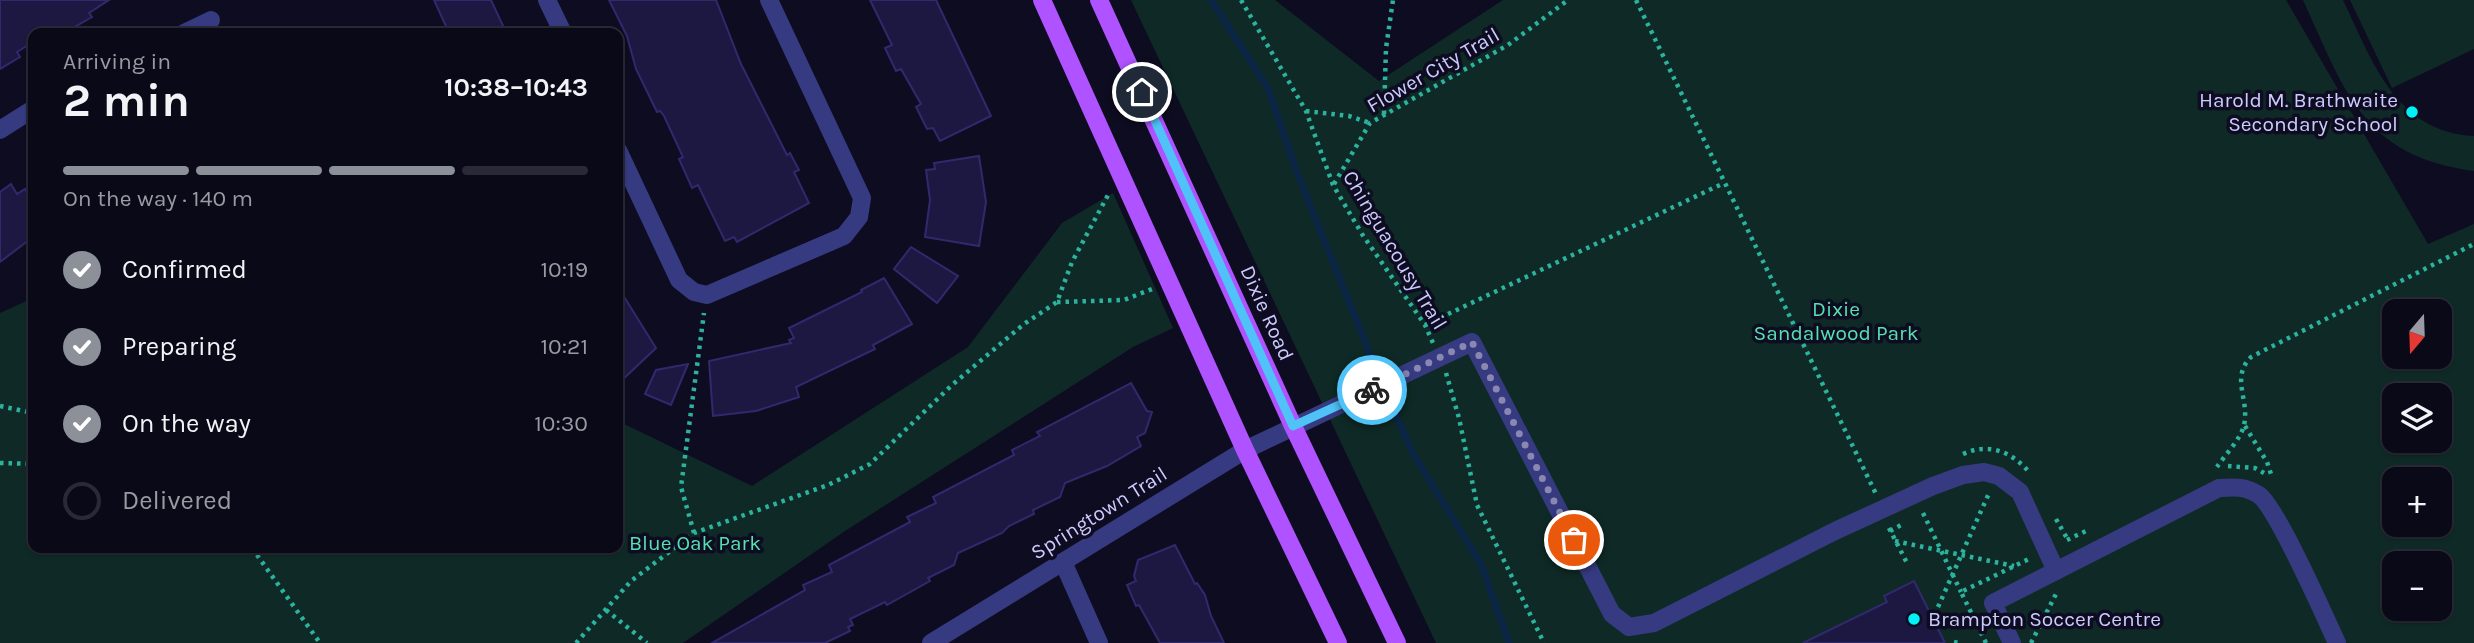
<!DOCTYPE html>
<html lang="en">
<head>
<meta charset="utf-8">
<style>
	body { margin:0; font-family:Karla,sans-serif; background:#131221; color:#f1f3f6; height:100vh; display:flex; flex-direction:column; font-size:26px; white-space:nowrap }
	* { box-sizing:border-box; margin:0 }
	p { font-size:23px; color:#999aa2 }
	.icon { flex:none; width:38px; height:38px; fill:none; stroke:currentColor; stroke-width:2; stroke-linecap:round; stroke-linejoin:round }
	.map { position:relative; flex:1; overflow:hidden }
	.drawer { position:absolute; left:28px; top:28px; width:595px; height:525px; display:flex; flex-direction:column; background:#0a0918; border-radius:14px; box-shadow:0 2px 5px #0004,0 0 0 2px #2a2a37 }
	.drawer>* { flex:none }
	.needle { width:46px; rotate:199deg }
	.fabs { position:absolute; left:2382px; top:299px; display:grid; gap:14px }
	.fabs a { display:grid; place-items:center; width:70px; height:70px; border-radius:14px; background:#0a0918; box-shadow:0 2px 5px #0004,0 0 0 2px #2a2a37; font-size:35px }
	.pin { position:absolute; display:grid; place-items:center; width:60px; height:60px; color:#fff; margin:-30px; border:4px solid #fff; border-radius:50%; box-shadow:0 2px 7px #0007 }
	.courier { position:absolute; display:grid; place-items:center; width:70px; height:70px; margin:-35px; border:5px solid #4fc3f7; border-radius:50%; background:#fff; color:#222; box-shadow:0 2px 9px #0007 }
	.summary em { font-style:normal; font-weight:700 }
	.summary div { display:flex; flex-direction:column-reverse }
	.summary { display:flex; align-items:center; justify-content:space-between; height:119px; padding:0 35px }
	h1 { font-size:46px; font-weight:700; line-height:52px }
	.bar { display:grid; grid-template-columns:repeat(4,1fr); gap:10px 7px; align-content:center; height:84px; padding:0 35px }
	.bar i { height:9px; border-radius:5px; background:#2a2a37 }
	.bar .on { background:#8c9099 }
	.bar p { grid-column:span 4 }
	ol { padding:0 35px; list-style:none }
	li { display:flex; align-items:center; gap:21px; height:77px }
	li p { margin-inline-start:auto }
	li .icon { padding:7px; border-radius:50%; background:#8c9099; color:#fff; stroke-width:4 }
	li:last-child { color:#999aa2 }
	li i { width:38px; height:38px; border:4px solid #2a2a37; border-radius:50% }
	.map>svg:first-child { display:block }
	.green { fill:#0f2a26; fill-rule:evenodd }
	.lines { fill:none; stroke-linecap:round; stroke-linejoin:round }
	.stream { stroke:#0b2645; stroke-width:7 }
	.building { fill:#1d1841; stroke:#31296d; stroke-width:2 }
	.path { stroke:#2bb39f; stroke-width:4.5; stroke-dasharray:3.5 5; stroke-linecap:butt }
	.minor { stroke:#363a80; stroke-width:18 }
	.major { stroke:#af52ff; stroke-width:18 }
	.done { stroke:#8a88b1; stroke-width:7; stroke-dasharray:0 12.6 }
	.route { stroke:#4fc3f7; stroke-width:9 }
	.poi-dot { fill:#00f2f6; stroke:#0e0c20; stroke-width:2.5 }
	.labels { text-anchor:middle; stroke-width:7; stroke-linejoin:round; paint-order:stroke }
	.street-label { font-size:21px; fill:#cccbff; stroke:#0e0c20 }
	.poi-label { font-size:21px; fill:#cccbff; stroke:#0e0c20; text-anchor:end }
	.park-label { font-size:21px; fill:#55e1b2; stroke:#0e0c20 }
</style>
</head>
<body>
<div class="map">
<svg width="2474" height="643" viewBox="0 0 2474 643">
	<rect width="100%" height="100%" fill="#0e0c20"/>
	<g class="green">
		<path d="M1131,0h144l104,81 124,-81h783l142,244 46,-20v419h-1038zM2394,312h46v45h-46zM2394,396h46v45h-46zM2394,480h46v45h-46zM2394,564h46v45h-46z"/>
		<path d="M2303,0h40c29,60 52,132 131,136v35c-112,-15 -129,-80 -171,-171z"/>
		<path d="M2350,0h124v49l-82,39z"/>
		<path d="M1113,193l60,135 -40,19 -288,184 -162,112h-683v-330l33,-15v250h585v-127l134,65 216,-139 94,-124z"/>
	</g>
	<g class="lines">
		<path class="stream" d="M1211,0l57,88 28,82 76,189 40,93 69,112 28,79"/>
	</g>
	<g class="building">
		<path d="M0,0h109l-20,13 3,4 -28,16h-31v9l-16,10 3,5 -20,12z"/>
		<path d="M434,0h57l14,30 -10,3h-46z"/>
		<path d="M609,0h107l25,64 46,91 3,-2 9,17 -5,2 15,31 -72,39 -3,-5 -9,4 -27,-56 -6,3 -13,-29 4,-2 -19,-41 -4,-5 -3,1 -21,-43 -9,-33z"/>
		<path d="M870,0h66l55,116 -51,25 -7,-13 -6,1 -11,-22 5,-3 -20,-35 -5,2 -11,-23 7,-3z"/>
		<path d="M979,156l7,46 -7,44 -54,-9 5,-37 -4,-30 9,-1 -1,-6z"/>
		<path d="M11,184l6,10 8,-5 8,13v35l-33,25v-70z"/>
		<path d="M911,247l47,29 -21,27 -43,-34z"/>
		<path d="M884,278l28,46 -39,21 2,4 -79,38 3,10 -43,14 -43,5 -4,-55 82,-18 -2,-3 5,-2 -5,-10 73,-36 -1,-2z"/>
		<path d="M618,287l38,61 -38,36z"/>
		<path d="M688,364l-17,41 -26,-11 11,-24z"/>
		<path d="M1131,383l16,28 5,1 -7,21 -8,4 4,9 -34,20 -42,17 -5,14 -27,13 1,4 -25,12 -7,7 -44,20 -4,12 -26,13 2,3 -43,24 -2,-3 -35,17 3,6 -5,2 2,4 -25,12h-113l93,-53 -2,-5 29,-13 -3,-7 81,-43 -3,-5 29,-14 -3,-6 81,-42 -2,-5 28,-14 -3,-4z"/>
		<path d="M1175,545l20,39 2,-1 8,12 6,21 13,27h-64l-21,-38 -3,1 -9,-21 9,-4 -2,-5 4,-16z"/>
		<path d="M1914,581l31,62h-142l84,-41 -3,-6z"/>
	</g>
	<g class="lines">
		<g class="path">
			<path d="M1241,0l65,111 27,74 29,49 63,91 8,18"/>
			<path d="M1636,0l240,494"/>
			<path d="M1306,111l43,5 21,7"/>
			<path d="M1384,114l2,-66 7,-48"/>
			<path d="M1334,184l36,-61 138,-78 60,-45"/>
			<path d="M1057,302l67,-2 28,-11"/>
			<path d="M1425,325l299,-142"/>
			<path d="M1446,373l13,45 18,87 67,138"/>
			<path d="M0,406l33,7"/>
			<path d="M2245,426l22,36 5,15"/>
			<path d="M1963,454c26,-12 49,-2 66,18"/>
			<path d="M0,463l33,1"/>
			<path d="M2228,466l27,2 9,5"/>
			<path d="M2217,467c7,-11 24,-28 27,-42 6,-25 -14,-47 7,-68l223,-113"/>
			<path d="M1923,513l38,79"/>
			<path d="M2056,519l12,21"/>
			<path d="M1889,528l19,37"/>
			<path d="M1890,531l11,-6"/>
			<path d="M694,533l-13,-46 23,-174"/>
			<path d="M2067,540l23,-11"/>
			<path d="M1895,541l119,25"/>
			<path d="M252,548l68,95"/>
			<path d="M1938,607l52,-116"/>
			<path d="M606,610l41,33"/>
			<path d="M1954,642l5,1"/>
			<path d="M576,643l55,-62 63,-48 134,-48 42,-21 82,-79 72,-61 33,-22 15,-40 36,-67"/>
			<path d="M1986,643l-25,-51 70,-34"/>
			<path d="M2031,643l26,-51"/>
		</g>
		<g class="minor">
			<path d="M547,0l16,33"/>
			<path d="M184,33l27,-13"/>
			<path d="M0,130l33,-21"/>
			<path d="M618,150l61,130 15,12 13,3 137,-59 15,-19 3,-19 -93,-198"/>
			<path d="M1063,562l36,81"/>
			<path d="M931,643l314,-193 227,-108 140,272 17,13 25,-4 181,-92 98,-45 30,-11 21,-3 15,4 21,16 36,79"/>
			<path d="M2012,643l-19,-40 226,-115c16,-1 26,-2 40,7 18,13 66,122 78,148"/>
		</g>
		<g class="major">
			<path d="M1042,0l203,450 93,193"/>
			<path d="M1099,0l194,426 104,217"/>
		</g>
	</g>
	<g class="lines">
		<path class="done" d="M1372,390l100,-48 102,198"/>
		<path class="route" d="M1142,92l151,334 79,-36"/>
	</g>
	<g class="poi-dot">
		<circle cx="2412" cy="112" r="7"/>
		<circle cx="1914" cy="619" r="7"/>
	</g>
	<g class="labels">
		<g class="street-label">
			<text transform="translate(1433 70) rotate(-30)" y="7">Flower City Trail</text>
			<text transform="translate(1395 250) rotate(59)" y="7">Chinguacousy Trail</text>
			<text transform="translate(1267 313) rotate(66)" y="7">Dixie Road</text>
			<text transform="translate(1099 513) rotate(-32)" y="7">Springtown Trail</text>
		</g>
		<g class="poi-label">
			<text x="2398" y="107">Harold M. Brathwaite<tspan x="2398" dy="24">Secondary School</tspan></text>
			<text x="1928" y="626" text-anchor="start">Brampton Soccer Centre</text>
		</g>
		<g class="park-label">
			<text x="1836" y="316">Dixie<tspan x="1836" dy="24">Sandalwood Park</tspan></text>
			<text x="695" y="550">Blue Oak Park</text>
		</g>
	</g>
</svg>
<div class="fabs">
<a><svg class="needle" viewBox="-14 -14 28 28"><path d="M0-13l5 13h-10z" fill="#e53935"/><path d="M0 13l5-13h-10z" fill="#999aa2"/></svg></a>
<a><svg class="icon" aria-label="layers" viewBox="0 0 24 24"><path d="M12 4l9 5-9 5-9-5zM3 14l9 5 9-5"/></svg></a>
<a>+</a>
<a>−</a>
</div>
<div class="pin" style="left:1574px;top:540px;background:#ea580c"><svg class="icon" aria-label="bag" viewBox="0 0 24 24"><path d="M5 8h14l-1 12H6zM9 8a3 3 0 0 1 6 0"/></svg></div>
<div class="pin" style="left:1142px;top:92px;background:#1f2937"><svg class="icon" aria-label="home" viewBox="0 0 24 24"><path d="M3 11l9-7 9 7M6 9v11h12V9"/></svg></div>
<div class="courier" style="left:1372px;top:390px"><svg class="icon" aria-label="bike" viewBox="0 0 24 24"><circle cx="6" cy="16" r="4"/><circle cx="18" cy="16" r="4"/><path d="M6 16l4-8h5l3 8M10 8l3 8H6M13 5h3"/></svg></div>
<section class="drawer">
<div class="summary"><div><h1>2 min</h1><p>Arriving in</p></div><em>10:38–10:43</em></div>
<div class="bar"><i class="on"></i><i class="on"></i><i class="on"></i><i></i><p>On the way · 140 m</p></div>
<ol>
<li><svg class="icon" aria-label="check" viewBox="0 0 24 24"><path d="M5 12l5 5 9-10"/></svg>Confirmed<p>10:19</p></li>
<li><svg class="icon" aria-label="check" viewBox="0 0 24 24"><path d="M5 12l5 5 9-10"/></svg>Preparing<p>10:21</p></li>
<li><svg class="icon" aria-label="check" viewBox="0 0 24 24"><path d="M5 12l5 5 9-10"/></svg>On the way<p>10:30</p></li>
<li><i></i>Delivered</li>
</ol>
</section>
</div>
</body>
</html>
